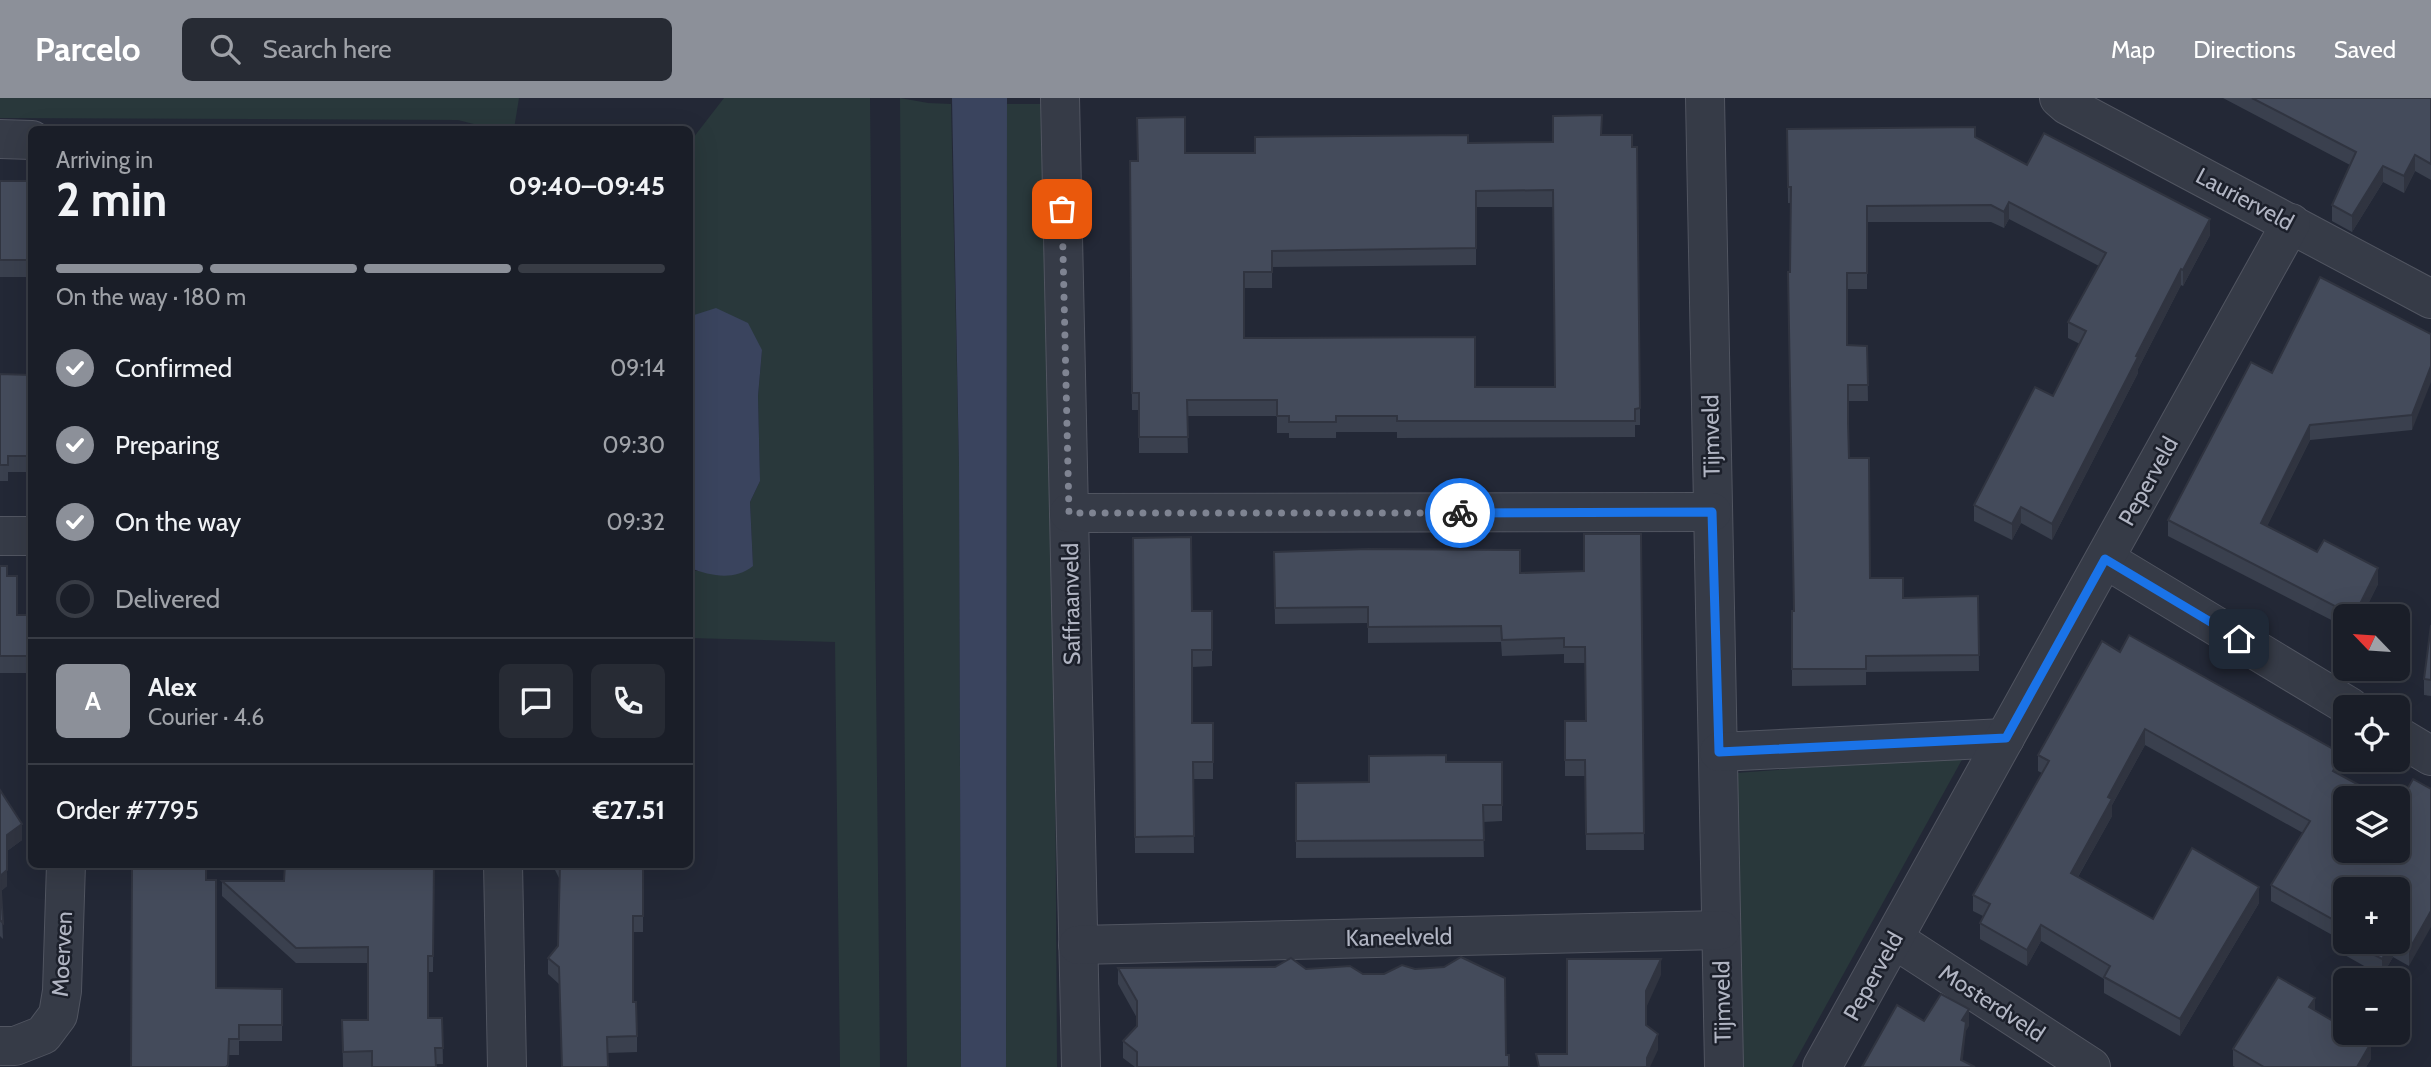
<!DOCTYPE html>
<html lang="en">
<head>
<meta charset="utf-8">
<style>
	body { margin:0; font-family:Cabin,sans-serif; background:#272b34; color:#f1f3f6; height:100vh; display:flex; flex-direction:column; font-size:26px; white-space:nowrap }
	* { box-sizing:border-box; margin:0 }
	p { font-size:23px; color:#9fa2a8 }
	.icon { flex:none; width:38px; height:38px; fill:none; stroke:currentColor; stroke-width:2; stroke-linecap:round; stroke-linejoin:round }
	.map { position:relative; flex:1; overflow:hidden }
	.side { position:absolute; left:28px; top:28px; width:665px; height:742px; display:flex; flex-direction:column; background:#1a1e28; border-radius:10px; box-shadow:0 7px 28px #0002,0 0 0 2px #383c45 }
	.side>* { flex:none }
	.needle { width:46px; rotate:295deg }
	.controls { position:absolute; left:2333px; top:506px; display:grid; gap:14px }
	.controls a { display:grid; place-items:center; width:77px; height:77px; border-radius:10px; background:#1a1e28; box-shadow:0 7px 28px #0002,0 0 0 2px #383c45; font-size:35px }
	.pin { position:absolute; display:grid; place-items:center; width:60px; height:60px; color:#fff; margin:-30px; border-radius:14px; box-shadow:0 4px 10px #0006 }
	.courier { position:absolute; display:grid; place-items:center; width:70px; height:70px; margin:-35px; border:5px solid #1a73e8; border-radius:50%; background:#fff; color:#222; box-shadow:0 2px 9px #0007 }
	.overview em { font-style:normal; font-weight:700 }
	.overview div { display:flex; flex-direction:column-reverse }
	.overview { display:flex; align-items:center; justify-content:space-between; height:119px; padding:0 28px }
	h1 { font-size:46px; font-weight:700; line-height:52px }
	.bar { display:grid; grid-template-columns:repeat(4,1fr); gap:10px 7px; align-content:center; height:84px; padding:0 28px }
	.bar i { height:9px; border-radius:5px; background:#383c45 }
	.bar .on { background:#8c9099 }
	.bar p { grid-column:span 4 }
	.line { display:flex; align-items:center; gap:18px; padding:0 28px; border-top:2px solid #383c45 }
	.line div { flex:1 }
	.round { display:grid; place-items:center; flex:none; width:74px; height:74px; border-radius:10px; background:#272b34 }
	ol { padding:0 28px; list-style:none }
	li { display:flex; align-items:center; gap:21px; height:77px }
	li p { margin-inline-start:auto }
	li .icon { padding:7px; border-radius:50%; background:#8c9099; color:#fff; stroke-width:4 }
	li:last-child { color:#9fa2a8 }
	li i { width:38px; height:38px; border:4px solid #383c45; border-radius:50% }
	header { display:flex; align-items:center; gap:42px; box-sizing:border-box; height:98px; padding:0 35px; background:#8c9099; color:#fff }
	header strong { font-size:33px }
	nav { display:flex; gap:38px; margin-inline-start:auto; font-size:24px }
	.search { width:490px; height:63px; background:#272b34; display:flex; align-items:center; gap:18px; box-sizing:border-box; padding:0 24px; border-radius:10px; color:#9fa2a8; font-size:26px }
	.map>svg:first-child { display:block }
	.green { fill:#29383b }
	.water { fill:#3a445e }
	.lines { fill:none; stroke-linecap:round; stroke-linejoin:round }
	.minor-casing { stroke:#515561; stroke-width:40 }
	.minor { stroke:#363b47; stroke-width:38 }
	.wall { fill:#3a404e; fill-rule:evenodd }
	.shaded-wall { fill:#303440 }
	.building { fill:#444b5b; stroke:#303440; stroke-width:2; fill-rule:evenodd }
	.done { stroke:#7f8492; stroke-width:7; stroke-dasharray:0 12.6 }
	.route { stroke:#1a73e8; stroke-width:9 }
	.labels { text-anchor:middle; stroke-width:5; stroke-linejoin:round; paint-order:stroke }
	.street-label { font-size:23px; fill:#b1b5c3; stroke:#1c202b }
</style>
</head>
<body>
<header>
<strong>Parcelo</strong>
<div class="search"><svg class="icon" aria-label="search" viewBox="0 0 24 24"><circle cx="10" cy="10" r="6"/><path d="M15 15l6 6"/></svg>Search here</div>
<nav><a>Map</a><a>Directions</a><a>Saved</a></nav>
</header>
<div class="map">
<svg width="2431" height="969" viewBox="0 0 2431 969">
	<rect width="100%" height="100%" fill="#232836"/>
	<g class="green">
		<path d="M0,0h519l-5,31h-21l-35,-9 -458,-2z"/>
		<path d="M724,0h146l10,969h-40l-5,-425 -145,-4v-70l6,3 57,-5 -3,-64 10,-21 -2,-85 4,-46 -71,-34 -1,4v-178z"/>
		<path d="M900,0l28,5 23,1 8,362 2,601h-54z"/>
		<path d="M1007,6h44l6,963h-51z"/>
		<path d="M1964,658l-172,311h-69l-1,-293z"/>
	</g>
	<g class="water">
		<path d="M952,0h55l-1,969h-45l-2,-601z"/>
		<path d="M716,210l32,15 14,27 -4,46 2,85 -10,21 3,64c-19,15 -42,10 -63,2v-248l1,-4z"/>
	</g>
	<g class="lines">
		<defs>
			<g id="minor">
				<path d="M1060,0l21,969"/>
				<path d="M1705,0l19,969"/>
				<path d="M2059,0l8,7 364,194"/>
				<path d="M0,41l32,1"/>
				<path d="M1069,415l643,-1"/>
				<path d="M0,438h32"/>
				<path d="M2105,461l245,148"/>
				<path d="M2398,638l33,20"/>
				<path d="M1719,654l286,-14"/>
				<path d="M503,766l4,203"/>
				<path d="M1894,841l197,128"/>
				<path d="M1078,847l643,-15"/>
				<path d="M0,948h15l28,-11 15,-20 4,-24 4,-127"/>
				<path d="M1822,969l469,-844"/>
			</g>
		</defs>
		<use href="#minor" class="minor-casing"/>
		<use href="#minor" class="minor"/>
	</g>
	<g class="wall">
		<path d="M2223,0h208v82l-16,-9 -11,22 -21,-11 -31,50 -20,-11v-16l18,-40z"/>
		<path d="M1787,31l188,8 52,28 183,70 -27,51 -2,-1 -43,84v4l-86,167 -31,-17 -9,17 -38,-19v-16l79,-109 27,-52 -12,-6v-16l31,-56 -90,-47 -5,9 -13,-6h-124v67h-20v56l20,1 1,55h-20l1,57 21,120 33,20 75,-2 1,75 -113,1v13l-74,1v-75h2l-4,-339 1,-69h-3z"/>
		<path d="M1602,37l38,227v63h-5v12l-238,1v-6h-61v6h-47v-5h-12v-17h-90l1,37h-49v-43h-7l-2,-249h7l48,-8h70l213,-10 85,-1zM1476,109h77l2,180h-80l-231,-49v-50h28v-21l204,-2z"/>
		<rect x="0" y="83" width="32" height="96"/>
		<path d="M2431,236l-19,96 -102,10 -43,86 111,58 -16,32h-17v11l-177,-91v-16l104,-147z"/>
		<path d="M0,276l32,1v97h-24v9h-8z"/>
		<path d="M1641,436l3,316h-58l-1,-74h-20v-39l20,-16v-58h-21v-9l-62,2 -1,-14 -133,1v-20l-93,1 -1,-72 246,21 64,-2z"/>
		<path d="M1133,440l59,73h20v55l-20,1v56l21,20v36h-20l1,74h-59z"/>
		<path d="M0,468l7,10 10,39h15v58h-32z"/>
		<path d="M2431,527v71l-7,-1v-16z"/>
		<path d="M2120,554l222,118 -2,5 58,75 15,-71 -4,187 -16,-9 -11,19 -48,-27v-13l-63,-35v-16l32,-52 -158,-88 -33,60v11l-34,61 75,42 106,-16 -79,133 -76,-43v-14l-63,-38 -14,25 -47,-27v-16l3,-7 -10,-5v-16l69,-122 -4,-2v-16zM2345,791l53,53h-53z"/>
		<path d="M1446,664h56v59l-19,1 1,35 -188,1v-75l73,-1z"/>
		<path d="M0,692l22,50 -15,11v35l-6,5 2,48 -3,-3z"/>
		<path d="M434,766l-1,108h-5v46h14l1,46h-7v3h-93l-1,-47h26v-57h-72l-74,-67v-15h62z"/>
		<path d="M552,766h91v68h-10v70l4,34v16l-30,1 1,14h-46l-3,-83 -11,-10v-16l10,-12 2,-66z"/>
		<path d="M206,782l10,108 66,1v52h-43v14h-10l-1,12h-97z"/>
		<path d="M1118,870l188,1 57,5 143,81 3,12h-374l-12,-9v-17l14,-15v-8l-19,-34z"/>
		<path d="M2315,913l56,48 -5,8h-131l-2,-1v-17z"/>
	</g>
	<g class="shaded-wall">
		<path d="M2415,57v16l-11,22v-17z"/>
		<path d="M2383,68v16l-31,50v-16z"/>
		<path d="M2009,104v17l-5,9v-16z"/>
		<path d="M2210,121v16l-27,51v-16z"/>
		<path d="M2181,171v16l-43,84v4l-86,167v-16z"/>
		<path d="M2431,268v16l-19,48v-15z"/>
		<path d="M2310,327v15l-49,98v-15z"/>
		<path d="M2021,409v16l-9,17v-16z"/>
		<path d="M2378,470v16l-16,32h-8z"/>
		<path d="M694,629l-1,87 -3,2v-16z"/>
		<path d="M2145,631v16l-33,60v11l-41,73v-16l37,-76z"/>
		<path d="M2342,656v16l-9,17v-16z"/>
		<path d="M22,726v16l-15,11v35l-7,6v-16l7,-41z"/>
		<path d="M2259,789v16l-79,133v-17z"/>
		<path d="M2431,813v16l-22,39v-16z"/>
		<path d="M2041,827v16l-14,25v-16z"/>
		<path d="M2392,844l1,15 -11,19v-17z"/>
		<path d="M1661,861v16l-15,33v-17z"/>
		<path d="M2315,900v16l-6,-7z"/>
		<path d="M1969,911v17l-3,5 -4,36h-1l1,-47z"/>
		<path d="M1658,936v16l-8,17h-3v-9z"/>
		<path d="M2371,945v16l-5,8h-9z"/>
	</g>
	<g class="building">
		<path d="M2252,0h179v66l-16,-9 -11,21 -21,-10 -31,50 -20,-11 24,-53z"/>
		<path d="M1602,17l-1,20h31v12h5l3,261 -5,1v12h-238v-5h-61v6h-47v-6h-12v-16h-90l1,37h-49v-44h-7l-2,-232h8l-1,-43 48,-1v36h70v-16l213,-2v8l85,-1v-26zM1553,92l2,197h-80v-50l-231,1v-66h28v-21l204,-3v-57z"/>
		<path d="M1975,29v10l52,28 17,-32 166,86 -27,51 -2,-1 -45,87 2,1 -86,167 -31,-17 -9,17 -38,-19 61,-118 18,9 33,-65 -18,-9 38,-69 -97,-51 -5,10 -13,-7 -124,1v67h-20v72l20,1 1,39h-20v37l1,36h20l1,120h33v20l75,-2 1,59 -113,1v13h-74v-58h2l-6,-339h2l1,-85h-3l-1,-58z"/>
		<rect x="0" y="83" width="32" height="79"/>
		<path d="M2320,179l111,57v32l-19,49 -102,10 -49,98 56,29 7,-12 54,28 -24,48 -186,-96 83,-158 21,11z"/>
		<path d="M0,276l32,1v81h-24v9h-8z"/>
		<path d="M1584,436h57l3,299 -58,1 -1,-74h-20v-39h21l-1,-74h-21v-9l-62,2 -1,-14 -133,1v-20l-93,1 -1,-56 94,-3 152,1v23l64,-2z"/>
		<path d="M1191,439l1,74h20v39h-20v73h21v39h-20l1,74 -59,1 -2,-299z"/>
		<path d="M0,468h7v10h10v39h15v41h-32z"/>
		<path d="M2431,527v55l-7,-1z"/>
		<path d="M2129,537l213,119 -9,17 50,27h-38v52h53v-44l15,-27 18,10v122l-22,39 -15,-8h4v-53h-53v50l-11,-6 5,-10 -68,-38 39,-64 -165,-92 -37,68 4,2 -41,74 82,46 39,-71 67,39 -79,132 -76,-42 6,-11 -69,-41 -14,25 -47,-27 10,-19 -17,-9 76,-134 -11,-6 64,-114 18,11z"/>
		<path d="M690,629h4l-1,71 -3,2z"/>
		<path d="M1446,657v7h56v43h-19l1,35 -188,1v-58l73,-1v-26z"/>
		<path d="M0,692l22,34 -15,11v35l-7,6z"/>
		<path d="M132,766h74v16h10v108l66,1v36h-43v14h-10l-1,26 -2,2h-95z"/>
		<path d="M285,766h149l-1,92h-5v62h14l1,30h-8l1,19h-64v-16l-29,1 -1,-32h26v-73l-72,1 -74,-67h62z"/>
		<path d="M560,766h83v52h-10v86h3l1,34 -30,1 1,30h-46l-3,-100 -11,-9 10,-12z"/>
		<path d="M0,779l3,46 -3,-3z"/>
		<path d="M2350,844h42l-10,17z"/>
		<path d="M1461,859l44,21 1,77h3v12h-372v-15l-14,-11 14,-15v-25l-19,-33 157,-1 16,-9 15,11 44,-3 13,8h21l18,-9 13,4 29,-2z"/>
		<path d="M1567,861h94l-15,32v34l12,9 -11,24v9h-108l-3,-13h31z"/>
		<path d="M2278,879l37,21 -6,9 36,21v4h8l18,11 -14,24h-93l-31,-18z"/>
		<path d="M1941,896l28,15 -7,11 4,2 -5,38 14,7h-113l35,-62 27,16z"/>
	</g>
	<g class="lines">
		<path class="done" d="M1062,111l7,304h391"/>
		<path class="route" d="M1460,415l252,-1 7,240 287,-14 99,-179 134,80"/>
	</g>
	<g class="labels">
		<g class="street-label">
			<text transform="translate(2245 101) rotate(28)" y="8">Laurierveld</text>
			<text transform="translate(1711 338) rotate(-91)" y="8">Tijmveld</text>
			<text transform="translate(2148 383) rotate(-61)" y="8">Peperveld</text>
			<text transform="translate(1071 506) rotate(-91)" y="8">Saffraanveld</text>
			<text transform="translate(1399 839) rotate(-1)" y="8">Kaneelveld</text>
			<text transform="translate(62 856) rotate(-87)" y="8">Moerven</text>
			<text transform="translate(1873 878) rotate(-61)" y="8">Peperveld</text>
			<text transform="translate(1722 904) rotate(-91)" y="8">Tijmveld</text>
			<text transform="translate(1992 905) rotate(33)" y="8">Mosterdveld</text>
		</g>
	</g>
</svg>
<div class="controls">
<a><svg class="needle" viewBox="-14 -14 28 28"><path d="M0-13l5 13h-10z" fill="#e53935"/><path d="M0 13l5-13h-10z" fill="#9fa2a8"/></svg></a>
<a><svg class="icon" aria-label="locate" viewBox="0 0 24 24"><circle cx="12" cy="12" r="6"/><path d="M12 2v4M12 18v4M2 12h4M18 12h4"/></svg></a>
<a><svg class="icon" aria-label="layers" viewBox="0 0 24 24"><path d="M12 4l9 5-9 5-9-5zM3 14l9 5 9-5"/></svg></a>
<a>+</a>
<a>−</a>
</div>
<div class="pin" style="left:1062px;top:111px;background:#ea580c"><svg class="icon" aria-label="bag" viewBox="0 0 24 24"><path d="M5 8h14l-1 12H6zM9 8a3 3 0 0 1 6 0"/></svg></div>
<div class="pin" style="left:2239px;top:541px;background:#1f2937"><svg class="icon" aria-label="home" viewBox="0 0 24 24"><path d="M3 11l9-7 9 7M6 9v11h12V9"/></svg></div>
<div class="courier" style="left:1460px;top:415px"><svg class="icon" aria-label="bike" viewBox="0 0 24 24"><circle cx="6" cy="16" r="4"/><circle cx="18" cy="16" r="4"/><path d="M6 16l4-8h5l3 8M10 8l3 8H6M13 5h3"/></svg></div>
<section class="side">
<div class="overview"><div><h1>2 min</h1><p>Arriving in</p></div><em>09:40–09:45</em></div>
<div class="bar"><i class="on"></i><i class="on"></i><i class="on"></i><i></i><p>On the way · 180 m</p></div>
<ol>
<li><svg class="icon" aria-label="check" viewBox="0 0 24 24"><path d="M5 12l5 5 9-10"/></svg>Confirmed<p>09:14</p></li>
<li><svg class="icon" aria-label="check" viewBox="0 0 24 24"><path d="M5 12l5 5 9-10"/></svg>Preparing<p>09:30</p></li>
<li><svg class="icon" aria-label="check" viewBox="0 0 24 24"><path d="M5 12l5 5 9-10"/></svg>On the way<p>09:32</p></li>
<li><i></i>Delivered</li>
</ol>
<div class="line" style="height:126px"><b class="round" style="background:#8c9099;color:#fff">A</b><div><b>Alex</b><p>Courier · 4.6</p></div><a class="round"><svg class="icon" aria-label="chat" viewBox="0 0 24 24"><path d="M4 5h16v11H9l-5 4z"/></svg></a><a class="round"><svg class="icon" aria-label="phone" viewBox="0 0 24 24"><path d="M5 4h4l2 5-3 2q2 4 5 5l2-3 5 2v4C11 20 4 13 5 4z"/></svg></a></div>
<div class="line" style="height:91px"><div>Order #7795</div><b>€27.51</b></div>
</section>
</div>
</body>
</html>
